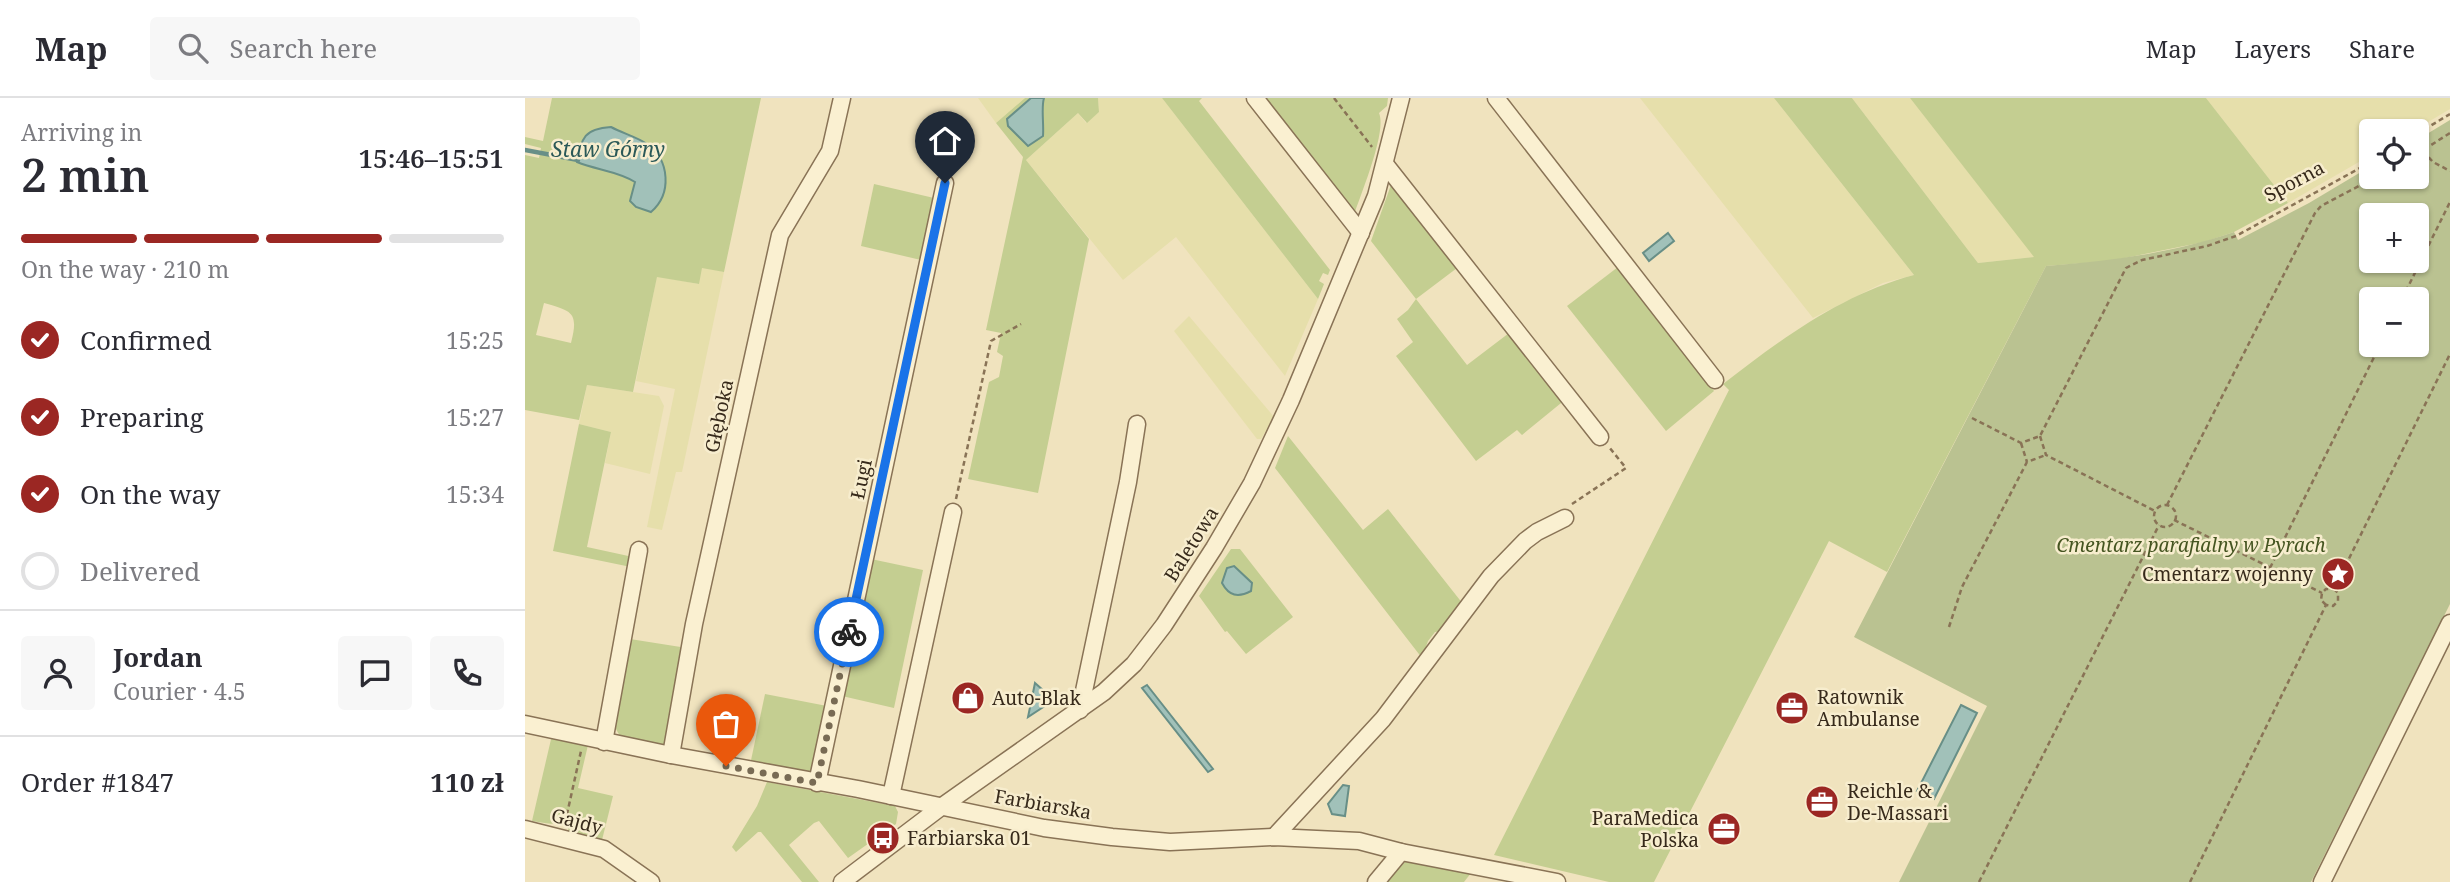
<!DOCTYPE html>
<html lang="en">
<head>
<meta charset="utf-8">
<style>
	body { margin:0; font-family:"Noto Serif",serif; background:#f7f7f7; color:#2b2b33; height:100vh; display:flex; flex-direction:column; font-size:26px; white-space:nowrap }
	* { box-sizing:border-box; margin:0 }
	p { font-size:23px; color:#7c7c81 }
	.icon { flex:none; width:38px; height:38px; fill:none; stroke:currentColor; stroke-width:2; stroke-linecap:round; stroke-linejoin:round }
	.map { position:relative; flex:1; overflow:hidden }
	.details { display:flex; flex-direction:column; background:#fff; width:525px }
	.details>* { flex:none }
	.tools { position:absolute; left:1834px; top:21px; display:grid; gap:14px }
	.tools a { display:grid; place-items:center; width:70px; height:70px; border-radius:7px; background:#fff; box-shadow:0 2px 5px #0004; font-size:35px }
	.pin { position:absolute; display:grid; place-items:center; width:60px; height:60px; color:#fff; margin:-72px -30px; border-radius:50% 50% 50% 0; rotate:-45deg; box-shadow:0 0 7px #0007 }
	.pin .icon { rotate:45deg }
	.courier { position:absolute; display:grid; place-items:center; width:70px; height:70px; margin:-35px; border:5px solid #1a73e8; border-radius:50%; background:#fff; color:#222; box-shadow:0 2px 9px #0007 }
	.summary em { font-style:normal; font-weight:600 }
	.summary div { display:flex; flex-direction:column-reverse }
	.summary { display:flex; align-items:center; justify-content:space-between; height:119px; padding:0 21px }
	h1 { font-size:46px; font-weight:600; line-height:52px }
	.bar { display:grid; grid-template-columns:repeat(4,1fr); gap:10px 7px; align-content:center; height:84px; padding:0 21px }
	.bar i { height:9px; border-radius:5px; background:#e1e1e2 }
	.bar .on { background:#9b2723 }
	.bar p { grid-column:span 4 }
	.line { display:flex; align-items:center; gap:18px; padding:0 21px; border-top:2px solid #e1e1e2 }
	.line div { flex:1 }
	.round { display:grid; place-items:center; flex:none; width:74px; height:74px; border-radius:7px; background:#f7f7f7 }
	ol { padding:0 21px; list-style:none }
	li { display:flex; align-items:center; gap:21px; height:77px }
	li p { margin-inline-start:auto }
	li .icon { padding:7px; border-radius:50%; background:#9b2723; color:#fff; stroke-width:4 }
	li:last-child { color:#7c7c81 }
	li i { width:38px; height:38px; border:4px solid #e1e1e2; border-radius:50% }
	header { display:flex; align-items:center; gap:42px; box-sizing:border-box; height:98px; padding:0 35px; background:#fff; border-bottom:2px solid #e1e1e2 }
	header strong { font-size:33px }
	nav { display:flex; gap:38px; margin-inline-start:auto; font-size:24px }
	.search { width:490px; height:63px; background:#f7f7f7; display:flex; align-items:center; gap:18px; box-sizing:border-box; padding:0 24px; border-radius:7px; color:#7c7c81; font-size:26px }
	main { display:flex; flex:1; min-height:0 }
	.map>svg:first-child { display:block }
	.farmland { fill:#e6dfab }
	.green { fill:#c4ce91; fill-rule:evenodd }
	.cemetery { fill:#bac291; fill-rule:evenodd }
	.water { fill:#a1c1b9; stroke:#688f87; stroke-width:2 }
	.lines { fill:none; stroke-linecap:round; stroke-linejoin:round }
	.stream { stroke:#688f87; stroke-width:4.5 }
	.minor-casing { stroke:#897356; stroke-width:19 }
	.path { stroke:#897356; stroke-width:2.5; stroke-dasharray:5 3.5; stroke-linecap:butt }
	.minor { stroke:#faf0d1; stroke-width:16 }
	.done { stroke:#786b54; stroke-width:7; stroke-dasharray:0 12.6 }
	.route { stroke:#1a73e8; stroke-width:9 }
	.labels { text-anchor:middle; stroke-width:5; stroke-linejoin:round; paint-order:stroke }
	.street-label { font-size:19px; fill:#372a1b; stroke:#f7edce }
	.park-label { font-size:19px; font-style:italic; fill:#455521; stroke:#f7edce }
	.poi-label { font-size:19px; fill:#372a1b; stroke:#f7edce; text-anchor:start }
	.water-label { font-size:21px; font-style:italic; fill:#2a5857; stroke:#f7edce }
</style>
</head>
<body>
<header>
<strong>Map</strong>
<div class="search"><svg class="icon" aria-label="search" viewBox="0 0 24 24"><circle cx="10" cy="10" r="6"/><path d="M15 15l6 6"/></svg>Search here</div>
<nav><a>Map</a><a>Layers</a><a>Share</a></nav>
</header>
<main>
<section class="details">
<div class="summary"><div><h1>2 min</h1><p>Arriving in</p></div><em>15:46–15:51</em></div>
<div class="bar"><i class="on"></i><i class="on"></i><i class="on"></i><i></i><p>On the way · 210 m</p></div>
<ol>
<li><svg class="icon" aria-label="check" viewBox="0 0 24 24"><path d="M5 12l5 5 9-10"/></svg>Confirmed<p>15:25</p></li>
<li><svg class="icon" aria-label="check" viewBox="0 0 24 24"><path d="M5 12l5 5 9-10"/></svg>Preparing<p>15:27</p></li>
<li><svg class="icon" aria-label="check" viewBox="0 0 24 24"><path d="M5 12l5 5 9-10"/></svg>On the way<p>15:34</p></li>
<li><i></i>Delivered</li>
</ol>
<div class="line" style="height:126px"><a class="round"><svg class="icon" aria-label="person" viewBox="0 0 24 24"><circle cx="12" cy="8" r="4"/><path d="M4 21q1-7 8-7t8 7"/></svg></a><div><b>Jordan</b><p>Courier · 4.5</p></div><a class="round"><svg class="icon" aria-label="chat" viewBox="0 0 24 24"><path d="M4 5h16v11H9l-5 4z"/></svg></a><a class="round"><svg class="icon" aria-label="phone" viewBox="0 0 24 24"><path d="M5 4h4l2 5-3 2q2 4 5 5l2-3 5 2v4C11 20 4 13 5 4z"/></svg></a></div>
<div class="line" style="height:91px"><div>Order #1847</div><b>110 zł</b></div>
</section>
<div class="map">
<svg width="1925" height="784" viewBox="0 0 1925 784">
	<rect width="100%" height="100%" fill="#f0e3be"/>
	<g class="farmland">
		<path d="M453,0h47l-29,25z"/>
		<path d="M573,0h64l156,201 -33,77 -109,-139 -53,43 -97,-120 52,-47 8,10 13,-11z"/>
		<path d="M1115,0h134l140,177 -31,8 -70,35z"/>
		<path d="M1327,0h58l125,159 -57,6z"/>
		<path d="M1681,0h244v11l-37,22h-42v24l-83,48z"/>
		<path d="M177,169l22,5 -42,200h-6l-14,58 -15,-3 28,-138 -39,-8 21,-105 41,8z"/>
		<path d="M664,218l85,101 -13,22h-4l-83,-108z"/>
		<path d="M62,287l72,11 5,10 -14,68 -45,-11 6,-31 -32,-8z"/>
	</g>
	<g class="green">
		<path d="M27,0h209l-37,174 -22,-4 -3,16 -42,-7 -24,115 -46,-7 -8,35 -54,-10v-255l14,3 2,-10 -16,-4v-7l18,4zM99,77l42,12 -36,13 5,-18zM19,205c28,8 35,9 27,40l-35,-8z"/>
		<path d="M500,0h73l1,14 -12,11 -9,-10 -52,47 63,79 -51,254 -70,-14 21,-97 10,-5 4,-21 -6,-4 4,-19 -15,-3 37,-173 -27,-34z"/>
		<path d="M637,0h40l-3,3 131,169 -2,5 -5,-2 -4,8 5,3 -6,15z"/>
		<path d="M736,0h127l-1,8 -8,7c8,18 -17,78 -24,99l-10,-5z"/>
		<path d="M1249,0h78l126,165 56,-6 -124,-159h296l82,105 -54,29 -30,10 -94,19 -64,5 -159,306 -58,-31 -175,341h-45l-115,-27 235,-465 -6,-6c58,-45 119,-90 191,-109z"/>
		<path d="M867,84l69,83 -45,34 51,66 46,-35 53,69 -44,36 -5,-5 -41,31 -80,-105 17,-14 -16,-23 11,-9 8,-11 -45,-58z"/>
		<path d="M349,86l60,14 -13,62 -60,-14z"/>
		<path d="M1093,169l96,124 -48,40 -99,-125z"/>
		<path d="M54,326l32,8 -24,115 46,10 -2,10 -78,-16z"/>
		<path d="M763,338l75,94 25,-21 75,95 -18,27 -10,1 -7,9 -6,17 -147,-190z"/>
		<path d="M706,451h9l53,68 -47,37 -19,-23 -2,1 -26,-36z"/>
		<path d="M346,461l52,11 -29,138 -52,-12z"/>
		<path d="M105,541l57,9 -21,102c-19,-4 -45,-3 -51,-24z"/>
		<path d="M240,596l62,12 -15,67 -5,1 -57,-9z"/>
		<path d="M27,637l36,10 -10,43 35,8 -11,44 -34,-9 2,-12 -7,-1c-7,10 -20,4 -31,3z"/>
		<path d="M242,684l128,24 3,6 -2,12 -48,34 -29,-37 -5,2 -25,22 30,37h-17l-41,-50h-3l-22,20 -4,-5 25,-41z"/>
		<path d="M881,763l65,12 -7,9h-78z"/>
	</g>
	<path class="cemetery" d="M1925,22v484l-139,278h-412l88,-176 -133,-69 192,-371c64,-5 127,-13 188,-34l4,8 71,-37 62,-37v11h46v-37zM1846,117h46v46h-46zM1846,201h46v46h-46z"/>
	<g class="water">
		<path d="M506,0h13c-3,10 0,25 -1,38l-15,10 -20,-20 -1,-7z"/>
		<path d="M86,29c11,6 26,10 36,17 23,16 25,50 4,68l-15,-5 -6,-6 5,-19c-17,-11 -39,-12 -58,-20 5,-25 7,-33 34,-35z"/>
		<path d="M1143,135l6,8 -25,20 -6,-8z"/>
		<path d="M709,468l18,17 -1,8c-13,7 -22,5 -29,-8l5,-15z"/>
		<path d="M510,585l19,17 -26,17z"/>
		<path d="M622,587l66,84 -5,3 -66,-84z"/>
		<path d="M1436,607l16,8 -43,86 -17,-8z"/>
		<path d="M818,687l6,1 -4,30 -13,-2 -4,-10z"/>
	</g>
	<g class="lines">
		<path class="stream" d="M0,52l53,10"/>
		<defs>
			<g id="minor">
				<path d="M730,0l106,135"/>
				<path d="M971,0l219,282"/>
				<path d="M860,66l215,273"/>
				<path d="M555,612l48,-228 9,-58"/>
				<path d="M0,626l146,31 187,34 186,39 68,9 58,5 104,-5 85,4 42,11 156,30"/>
				<path d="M79,644l35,-192"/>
				<path d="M146,657l23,-131 86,-389 50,-84 12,-53"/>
				<path d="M292,685l128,-600"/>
				<path d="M366,698l62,-284"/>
				<path d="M0,731l79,20 47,33"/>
				<path d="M749,739l109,-118 108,-143 34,-35 12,-9 28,-14"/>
				<path d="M317,784l99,-75 163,-115 30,-28 30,-39 50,-77 38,-65 39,-83 85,-204 25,-98"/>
				<path d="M851,784l25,-30"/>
				<path d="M1797,784l128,-259"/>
			</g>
		</defs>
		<use href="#minor" class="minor-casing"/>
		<g class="path">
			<path d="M809,0l38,49"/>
			<path d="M1892,36l33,-20"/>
			<path d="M1898,53l10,11 17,9"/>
			<path d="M1892,56l33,-21"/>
			<path d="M1877,201l48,-97"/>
			<path d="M1447,320l49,25 19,-7 86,-168 16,-8 65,-14 29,-10 135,-74"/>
			<path d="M1515,338l6,19 109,56"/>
			<path d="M1496,345l6,19"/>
			<path d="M431,401l35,-158 30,-17"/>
			<path d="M1047,406l54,-36 -17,-21"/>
			<path d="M1642,407l148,-292 6,-7 55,-29"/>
			<circle cx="1640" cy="418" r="11"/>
			<path d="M1649,422l148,73"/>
			<path d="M1745,470l110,-223"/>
			<path d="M1809,491l116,-235"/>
			<path d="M1801,507l-5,-5 1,-7 4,-4h8"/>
			<path d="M1424,529l13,-40 65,-125 19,-7"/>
			<path d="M40,725l16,-72"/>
			<path d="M1454,784l180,-357"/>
			<path d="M1665,784l136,-277 7,1 5,-5v-8l-4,-4"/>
		</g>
		<use href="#minor" class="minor"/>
	</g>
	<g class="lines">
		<path class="done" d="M201,668l91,17 32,-151"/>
		<path class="route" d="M324,534l96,-449"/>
	</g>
	<defs>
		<symbol id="sight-disc" viewBox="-11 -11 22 22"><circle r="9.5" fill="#9b2723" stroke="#f7edce"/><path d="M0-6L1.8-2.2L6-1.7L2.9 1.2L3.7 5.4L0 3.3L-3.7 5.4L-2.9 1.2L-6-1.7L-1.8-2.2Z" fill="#fff"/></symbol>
		<symbol id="shop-disc" viewBox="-11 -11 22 22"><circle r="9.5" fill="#9b2723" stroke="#f7edce"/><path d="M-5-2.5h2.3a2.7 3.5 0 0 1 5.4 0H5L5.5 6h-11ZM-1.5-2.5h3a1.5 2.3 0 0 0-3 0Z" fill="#fff"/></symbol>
		<symbol id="office-disc" viewBox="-11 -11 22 22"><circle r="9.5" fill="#9b2723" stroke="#f7edce"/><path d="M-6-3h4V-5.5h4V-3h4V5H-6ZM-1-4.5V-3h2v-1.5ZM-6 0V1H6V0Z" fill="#fff"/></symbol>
		<symbol id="bus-disc" viewBox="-11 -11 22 22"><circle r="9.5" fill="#9b2723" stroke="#f7edce"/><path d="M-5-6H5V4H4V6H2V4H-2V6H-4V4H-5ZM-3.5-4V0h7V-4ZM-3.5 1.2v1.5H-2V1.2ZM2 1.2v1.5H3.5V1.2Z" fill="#fff"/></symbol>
	</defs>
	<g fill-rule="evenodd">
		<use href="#sight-disc" x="1794" y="457" width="38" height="38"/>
		<use href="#shop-disc" x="424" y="581" width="38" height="38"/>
		<use href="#office-disc" x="1248" y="591" width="38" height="38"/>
		<use href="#office-disc" x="1278" y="685" width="38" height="38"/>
		<use href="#office-disc" x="1180" y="712" width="38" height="38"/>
		<use href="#bus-disc" x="339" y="721" width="38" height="38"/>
	</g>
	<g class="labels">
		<g class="street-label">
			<text transform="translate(1769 83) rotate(-28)" y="7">Sporna</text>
			<text transform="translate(194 318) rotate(-78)" y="7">Głęboka</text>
			<text transform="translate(336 381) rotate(-78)" y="7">Ługi</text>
			<text transform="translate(666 446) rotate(-58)" y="7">Baletowa</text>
			<text transform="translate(518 706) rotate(10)" y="7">Farbiarska</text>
			<text transform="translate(52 723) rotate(15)" y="7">Gajdy</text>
		</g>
		<g class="park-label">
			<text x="1666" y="454">Cmentarz parafialny w Pyrach</text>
		</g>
		<g class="poi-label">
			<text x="1788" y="483" text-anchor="end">Cmentarz wojenny</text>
			<text x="1292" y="606">Ratownik<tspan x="1292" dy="22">Ambulanse</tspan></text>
			<text x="467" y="607">Auto-Blak</text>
			<text x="1322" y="700">Reichle &amp;<tspan x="1322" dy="22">De-Massari</tspan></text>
			<text x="1174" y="727" text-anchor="end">ParaMedica<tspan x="1174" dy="22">Polska</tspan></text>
			<text x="382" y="747">Farbiarska 01</text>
		</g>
		<g class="water-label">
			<text x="83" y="59">Staw Górny</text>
		</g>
	</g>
</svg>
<div class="tools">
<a><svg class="icon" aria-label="locate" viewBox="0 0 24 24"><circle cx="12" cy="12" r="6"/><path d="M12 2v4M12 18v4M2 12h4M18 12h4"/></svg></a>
<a>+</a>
<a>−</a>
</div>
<div class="pin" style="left:201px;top:668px;background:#ea580c"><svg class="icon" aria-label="bag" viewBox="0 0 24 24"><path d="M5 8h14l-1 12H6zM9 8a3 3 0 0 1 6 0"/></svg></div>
<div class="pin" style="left:420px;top:85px;background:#1f2937"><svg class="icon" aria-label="home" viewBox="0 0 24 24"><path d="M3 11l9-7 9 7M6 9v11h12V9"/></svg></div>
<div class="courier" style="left:324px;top:534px"><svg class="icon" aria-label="bike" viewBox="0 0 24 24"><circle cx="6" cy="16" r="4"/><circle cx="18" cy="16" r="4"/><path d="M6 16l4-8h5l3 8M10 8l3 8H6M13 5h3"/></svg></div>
</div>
</main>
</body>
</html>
